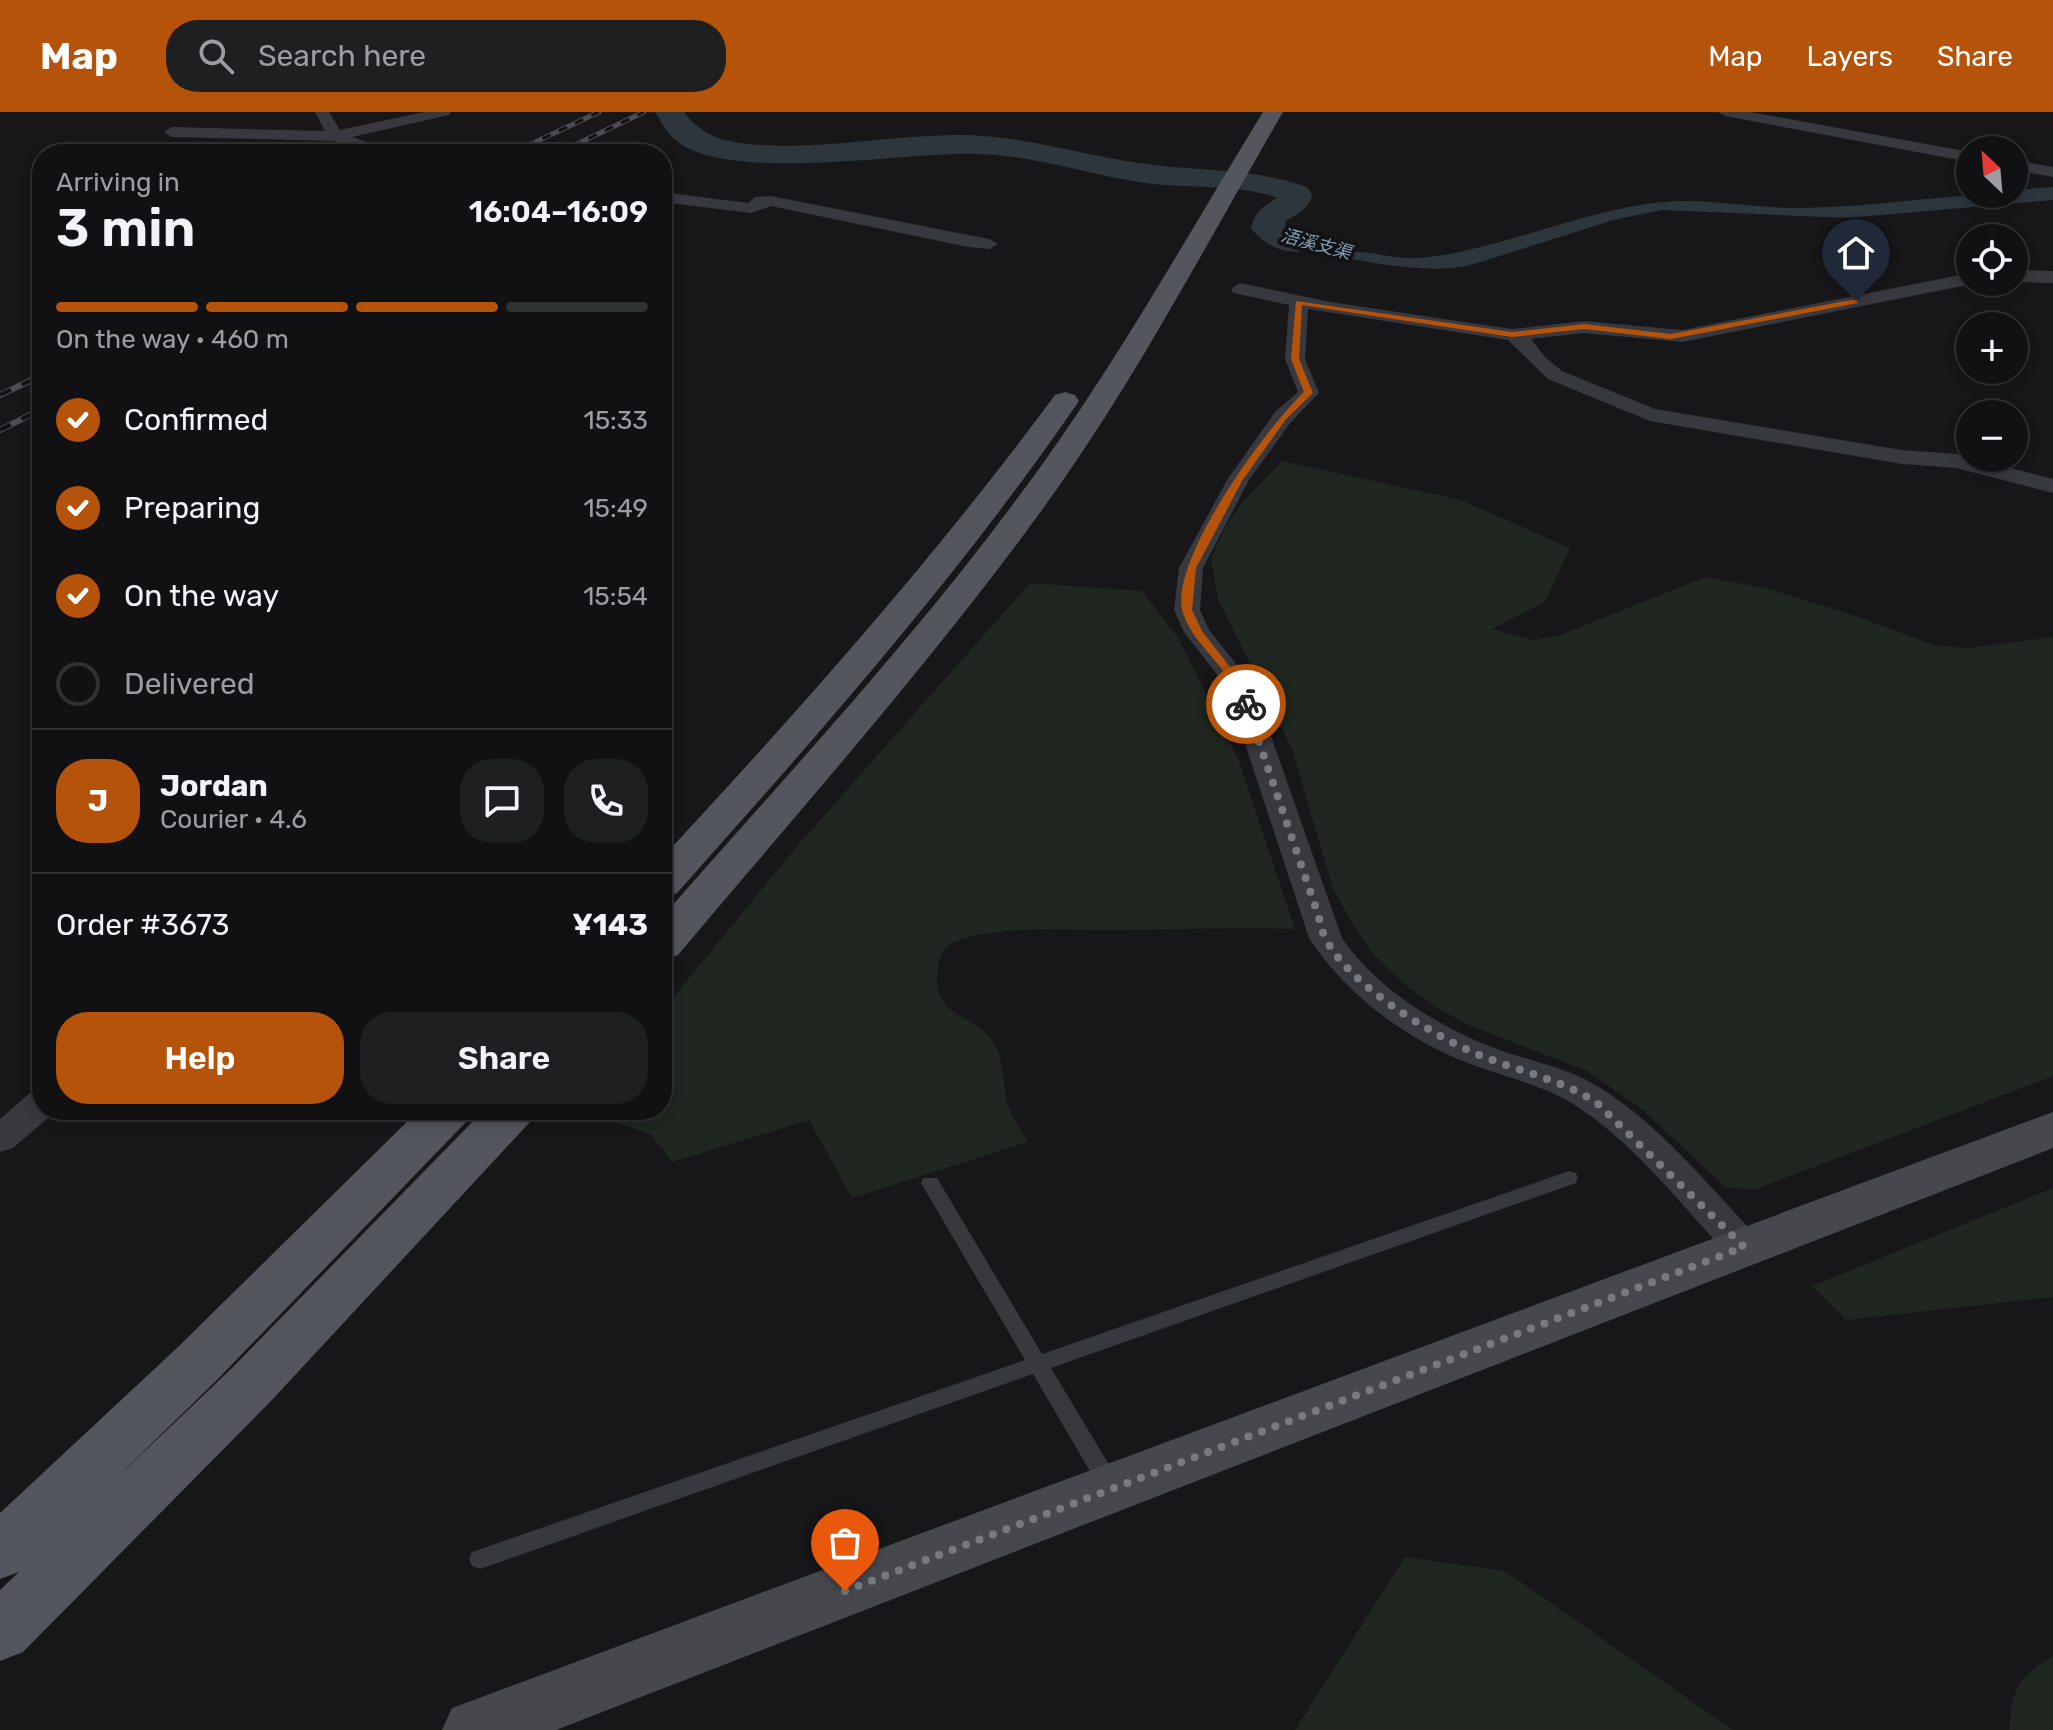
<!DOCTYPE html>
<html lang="en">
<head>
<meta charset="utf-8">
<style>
	body { margin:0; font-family:Rubik,"Noto Sans SC",sans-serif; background:#1e1f21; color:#f1f3f6; height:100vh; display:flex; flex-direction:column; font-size:30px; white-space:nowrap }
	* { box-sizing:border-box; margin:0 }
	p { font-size:26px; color:#9c9da0 }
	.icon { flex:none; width:44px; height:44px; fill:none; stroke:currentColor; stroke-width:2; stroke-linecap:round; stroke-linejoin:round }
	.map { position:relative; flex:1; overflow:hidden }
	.panel { position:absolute; left:32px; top:32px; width:640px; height:976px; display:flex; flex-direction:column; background:#111113; border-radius:32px; box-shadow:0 4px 12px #0003,0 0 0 2px #303133 }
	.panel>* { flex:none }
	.needle { width:52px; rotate:334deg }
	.controls { position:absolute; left:1956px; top:24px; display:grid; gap:16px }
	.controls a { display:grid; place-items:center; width:72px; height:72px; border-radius:50%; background:#111113; box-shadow:0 4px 12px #0003,0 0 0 2px #303133; font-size:40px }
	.pin { position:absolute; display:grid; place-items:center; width:68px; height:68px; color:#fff; margin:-82px -34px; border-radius:50% 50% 50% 0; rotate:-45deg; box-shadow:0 0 8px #0007 }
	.pin .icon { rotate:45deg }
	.courier { position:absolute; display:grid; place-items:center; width:80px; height:80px; margin:-40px; border:6px solid #b45309; border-radius:50%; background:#fff; color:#222; box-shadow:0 2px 10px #0007 }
	.overview em { font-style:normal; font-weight:600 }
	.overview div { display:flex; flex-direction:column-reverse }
	.overview { display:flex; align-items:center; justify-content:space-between; height:136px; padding:0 24px }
	h1 { font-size:52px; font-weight:600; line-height:60px }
	.bar { display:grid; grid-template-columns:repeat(4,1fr); gap:12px 8px; align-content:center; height:96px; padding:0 24px }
	.bar i { height:10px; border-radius:6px; background:#303133 }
	.bar .selected { background:#b45309 }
	.bar p { grid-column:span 4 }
	.line { display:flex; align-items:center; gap:20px; padding:0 24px; border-top:2px solid #303133 }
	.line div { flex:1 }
	.round { display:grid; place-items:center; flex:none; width:84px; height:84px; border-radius:32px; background:#1e1f21 }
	ol { padding:0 24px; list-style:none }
	li { display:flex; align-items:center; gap:24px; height:88px }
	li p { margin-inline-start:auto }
	li .icon { padding:8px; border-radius:50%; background:#b45309; color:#fff; stroke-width:4 }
	li:last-child { color:#9c9da0 }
	li i { width:44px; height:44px; border:4px solid #303133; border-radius:50% }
	.button { display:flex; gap:16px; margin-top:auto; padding:16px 24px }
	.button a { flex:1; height:92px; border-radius:32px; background:#b45309; color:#fff; font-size:32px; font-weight:600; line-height:92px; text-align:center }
	.button a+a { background:#1e1f21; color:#f1f3f6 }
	header { display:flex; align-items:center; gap:48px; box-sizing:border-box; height:112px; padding:0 40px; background:#b45309; color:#fff }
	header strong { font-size:38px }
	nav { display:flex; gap:44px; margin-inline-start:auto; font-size:28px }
	.search { width:560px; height:72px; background:#1e1f21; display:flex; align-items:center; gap:20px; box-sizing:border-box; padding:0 28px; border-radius:32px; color:#9c9da0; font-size:30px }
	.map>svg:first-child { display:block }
	.green { fill:#1f2720 }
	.water { fill:#2d363d }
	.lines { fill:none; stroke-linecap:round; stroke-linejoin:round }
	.river { fill:#2d363d; fill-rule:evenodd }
	.lane { fill:#38393e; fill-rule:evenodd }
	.street { fill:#38393e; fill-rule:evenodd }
	.secondary { fill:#46484e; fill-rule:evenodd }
	.primary { fill:#54565d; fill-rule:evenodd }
	.rail-far1-casing { stroke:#4b4d53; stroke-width:5 }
	.rail-casing { stroke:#4b4d53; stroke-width:6 }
	.rail-far1 { stroke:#121214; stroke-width:3; stroke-dasharray:9; stroke-linecap:butt }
	.rail { stroke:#121214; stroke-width:4; stroke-dasharray:12; stroke-linecap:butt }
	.route { fill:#b45309 }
	.done { stroke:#777a81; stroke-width:8; stroke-dasharray:0 14.4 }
	.labels { text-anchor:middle; stroke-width:7; stroke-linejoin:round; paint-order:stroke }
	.far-water-label { font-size:18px; font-style:italic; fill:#819db3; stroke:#121214 }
</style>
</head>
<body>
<header>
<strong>Map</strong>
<div class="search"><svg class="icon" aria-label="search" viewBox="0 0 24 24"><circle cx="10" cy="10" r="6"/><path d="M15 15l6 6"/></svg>Search here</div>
<nav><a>Map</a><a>Layers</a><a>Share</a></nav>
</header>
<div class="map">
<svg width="2053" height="1618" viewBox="0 0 2053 1618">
	<rect width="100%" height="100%" fill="#171719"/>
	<g class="green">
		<path d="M1282,349l179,39 109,48 -25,54 -53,27 42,11 27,-5 144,-58 61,11 86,27 85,31 32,2 84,-11v439l-299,114 -29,-3 -84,-79 -56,-38 -117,-45 -32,-18 -27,-19 -34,-32 -17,-23 -25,-44 -41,-140 -74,-150 -7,-40 16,-35 16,-22z"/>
		<path d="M1030,471l112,8 37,48 59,120 57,170c-62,-2 -122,1 -184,1 -49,0 -104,-5 -152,10 -10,4 -17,10 -20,21 -12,58 31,50 53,79 13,17 10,45 16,65 4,13 14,26 20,37l-176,56 -43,-78 -137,42 -21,-27 -68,-25h79v-99l136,-166z"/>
		<path d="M2053,1076v109l-207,23 -34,-34z"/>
		<path d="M1405,1445l100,14 228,159h-438z"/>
		<path d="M2053,1544v74h-44c2,-38 9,-55 44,-74z"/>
	</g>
	<path class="water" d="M2053,75v13l-207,18 -183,-8 -46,9 -146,46c-55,13 -142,-12 -199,-23l-15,-7 -3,-6 9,-18 22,-11 2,-5 16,-3 3,4 -2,5 -30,20 -1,6c21,19 59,24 86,25 20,1 41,8 61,6 83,-8 159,-48 243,-56 46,-4 93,7 139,6 72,-1 142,-14 212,-14v-4z"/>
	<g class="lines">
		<path class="river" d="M655,0h29c14,19 33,28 56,31 71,9 142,-7 213,-8 65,-1 123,19 186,28 58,9 113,4 168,24l5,7c-2,15 -15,20 -26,27l-1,4 24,11 5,7 -5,7c-21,6 -45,-4 -58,-22 4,-17 12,-21 26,-30 -42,-15 -89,-9 -132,-15 -57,-8 -110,-28 -168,-29 -69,-3 -257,32 -305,-17 -7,-7 -12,-17 -17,-25z"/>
		<path class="lane" d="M1569,1059l7,2 2,5 -2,5 -525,185 66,110 3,6 -3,6 -8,3 -8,-3 -68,-116 -553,195 -8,-3 -3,-7 3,-7 553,-192 -104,-177 2,-5h14l105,176z"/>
		<g class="street">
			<path d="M315,0h14l11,18 84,-18h27l-2,3 -97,22 26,9 2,3 -3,5h-16l2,-3 -30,-10 -161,-4 -8,-5 8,-5 153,4z"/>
			<path d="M1718,0h32l220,40v10l-245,-46z"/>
			<path d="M2014,48l39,7v10l-39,-7z"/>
			<path d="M662,80l86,11 7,-6 16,-1 218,43 9,5 -9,5 -21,-2 -197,-41 -20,7 -89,-11z"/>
			<path d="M2014,158l39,1v12l-39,-1z"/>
			<path d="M1970,161v9l7,1 -295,59 -98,-9 -53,6 14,18 17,14 93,38 247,41 55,4 96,25v14l-97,-25 -54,-4 -252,-43 -102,-42 -40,-39 -200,-31 -3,50 14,34 -28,29 -42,58 -46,88 -3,42 9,20 44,55 89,253c36,53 103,93 163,114 31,10 64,17 92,34 62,37 111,100 161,151l5,10 -5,10 -14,4 -14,-4c-49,-52 -96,-115 -157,-153 -30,-19 -65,-26 -97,-38 -67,-24 -128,-69 -167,-128l-83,-252 -42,-54 -10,-22 5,-42 48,-88 48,-68 23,-20 -13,-33 4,-54 -56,-12 -2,-4 9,-6 90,19 182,27 72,-8 98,9z"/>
			<path d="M42,979v19l13,2 -42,36 -13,4v-33l29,-25z"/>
		</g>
		<path class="secondary" d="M2053,1000v36l-1497,582h-114l10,-22z"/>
		<g class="primary">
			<path d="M1263,0h20c-78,134 -150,273 -241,398 -113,155 -241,299 -364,445l-16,4v-42c121,-138 248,-273 357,-421 91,-121 165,-255 244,-384z"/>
			<path d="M1065,280l10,3 4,6c-120,175 -261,334 -402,492l-15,4v-39c138,-149 272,-299 393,-463z"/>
			<path d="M419,998h55l-8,12 -248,257 -111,108 124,-118 253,-259h54l-8,12 -259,279 -248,251 -23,9v-71l19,-18 -19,7v-66l178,-166z"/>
		</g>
		<defs>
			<g id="rail-far1">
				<path d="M510,42l89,-42"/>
				<path d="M556,42l88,-42"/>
			</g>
			<g id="rail">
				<path d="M0,283l42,-20"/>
				<path d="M0,318l42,-21"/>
			</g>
		</defs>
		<use href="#rail-far1" class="rail-far1-casing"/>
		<use href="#rail" class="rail-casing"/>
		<use href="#rail-far1" class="rail-far1"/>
		<use href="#rail" class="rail"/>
	</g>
	<path class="route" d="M1856,187l2,4 -187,36 -87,-10 -72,8 -210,-32 -3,54 14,34 -27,26 -44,62 -46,87 -4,42 10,21 42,54 6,21h-8c-4,-7 -5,-16 -10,-22 -14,-25 -40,-43 -49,-71 -16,-51 84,-186 121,-221l-13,-33 5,-58 216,31 72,-8 87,10z"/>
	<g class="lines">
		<path class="done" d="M845,1479l899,-344 -147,-144c-36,-24 -80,-32 -120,-49 -47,-20 -153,-82 -158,-137l-73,-213"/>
	</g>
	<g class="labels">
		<g class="far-water-label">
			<text transform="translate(1316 132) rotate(15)" y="6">浯溪支渠</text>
		</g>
	</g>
</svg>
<div class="controls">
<a><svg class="needle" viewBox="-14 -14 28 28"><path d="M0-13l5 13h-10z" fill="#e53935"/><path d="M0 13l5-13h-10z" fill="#9c9da0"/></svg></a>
<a><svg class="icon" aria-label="locate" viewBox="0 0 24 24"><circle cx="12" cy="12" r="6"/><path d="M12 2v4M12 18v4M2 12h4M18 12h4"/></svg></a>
<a>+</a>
<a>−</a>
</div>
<div class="pin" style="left:845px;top:1479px;background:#ea580c"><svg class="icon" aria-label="bag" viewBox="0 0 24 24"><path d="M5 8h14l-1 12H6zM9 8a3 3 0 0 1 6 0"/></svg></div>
<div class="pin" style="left:1856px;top:189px;background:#1f2937"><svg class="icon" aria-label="home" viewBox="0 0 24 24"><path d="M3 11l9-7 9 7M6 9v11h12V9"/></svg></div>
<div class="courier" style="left:1246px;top:592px"><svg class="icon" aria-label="bike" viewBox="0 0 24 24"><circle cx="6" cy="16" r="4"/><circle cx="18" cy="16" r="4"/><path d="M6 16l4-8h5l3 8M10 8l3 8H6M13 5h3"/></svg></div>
<section class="panel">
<div class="overview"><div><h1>3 min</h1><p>Arriving in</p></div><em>16:04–16:09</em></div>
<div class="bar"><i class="selected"></i><i class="selected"></i><i class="selected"></i><i></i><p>On the way · 460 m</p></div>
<ol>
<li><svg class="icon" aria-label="check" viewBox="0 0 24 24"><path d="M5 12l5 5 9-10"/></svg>Confirmed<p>15:33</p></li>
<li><svg class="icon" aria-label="check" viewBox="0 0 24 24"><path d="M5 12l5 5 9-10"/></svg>Preparing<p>15:49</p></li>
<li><svg class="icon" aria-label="check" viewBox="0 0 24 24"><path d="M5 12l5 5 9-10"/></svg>On the way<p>15:54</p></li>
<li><i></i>Delivered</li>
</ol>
<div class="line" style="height:144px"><b class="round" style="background:#b45309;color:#fff">J</b><div><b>Jordan</b><p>Courier · 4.6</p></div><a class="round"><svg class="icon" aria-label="chat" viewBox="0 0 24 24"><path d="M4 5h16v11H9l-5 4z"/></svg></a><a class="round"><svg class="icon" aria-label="phone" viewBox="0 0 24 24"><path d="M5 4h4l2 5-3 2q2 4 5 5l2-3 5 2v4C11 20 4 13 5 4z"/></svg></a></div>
<div class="line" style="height:104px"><div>Order #3673</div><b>¥143</b></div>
<div class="button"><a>Help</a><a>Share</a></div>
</section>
</div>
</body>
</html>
